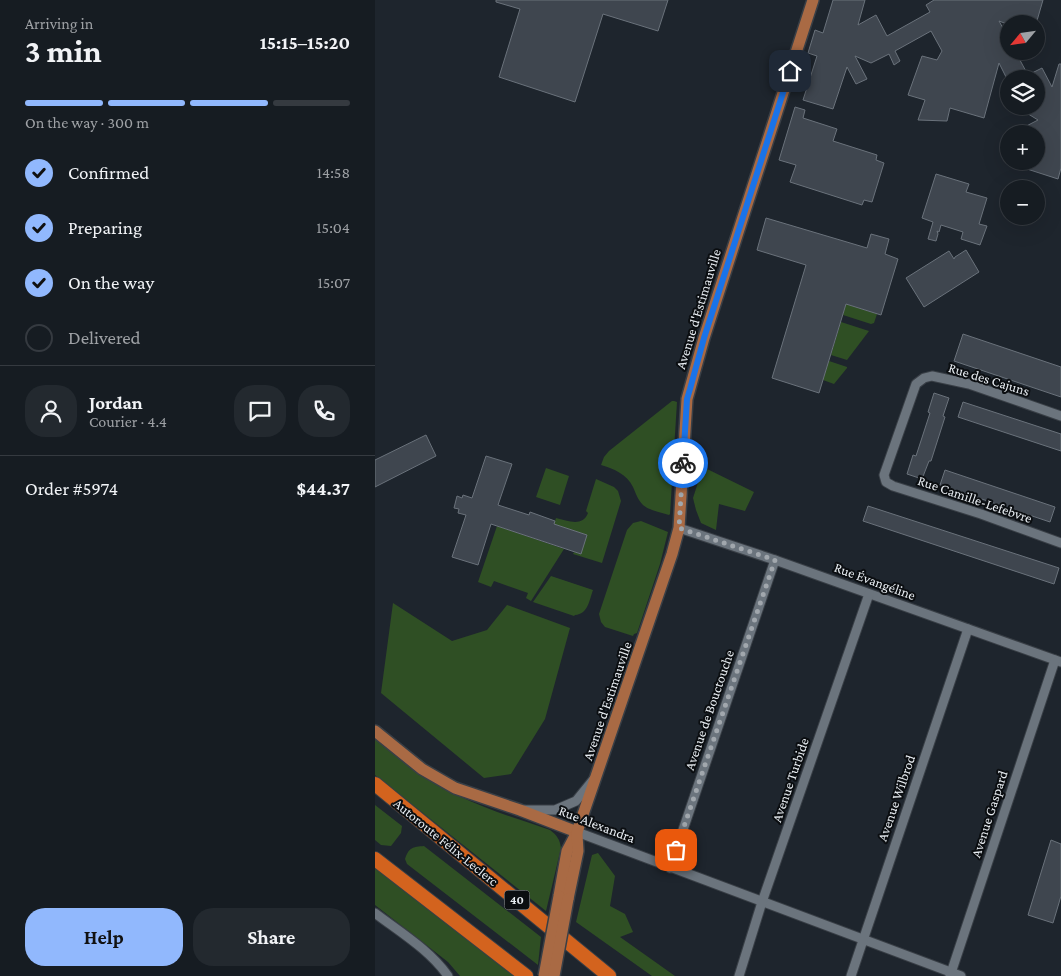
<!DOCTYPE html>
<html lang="en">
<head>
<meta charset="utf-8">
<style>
	body { margin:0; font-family:"Crimson Pro",serif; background:#23292f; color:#f1f3f6; height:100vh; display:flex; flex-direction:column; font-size:19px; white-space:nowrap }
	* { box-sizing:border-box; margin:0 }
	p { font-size:16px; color:#9ea1a5 }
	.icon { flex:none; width:28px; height:28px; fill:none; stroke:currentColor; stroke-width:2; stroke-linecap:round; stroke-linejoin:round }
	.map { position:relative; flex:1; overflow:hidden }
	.panel { display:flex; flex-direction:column; background:#161c22; width:375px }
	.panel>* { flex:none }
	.needle { width:32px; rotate:241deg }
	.tools { position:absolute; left:625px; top:15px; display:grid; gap:10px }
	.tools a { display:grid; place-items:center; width:45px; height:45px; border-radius:50%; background:#161c22; box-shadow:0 5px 20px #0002,0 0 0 1px #353a40; font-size:25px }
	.pin { position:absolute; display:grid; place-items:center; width:42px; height:42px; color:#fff; margin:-21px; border-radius:10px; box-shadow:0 2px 8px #0006 }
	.courier { position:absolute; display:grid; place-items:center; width:50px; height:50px; margin:-25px; border:4px solid #1a73e8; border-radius:50%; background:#fff; color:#222; box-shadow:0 1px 6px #0007 }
	.head em { font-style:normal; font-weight:700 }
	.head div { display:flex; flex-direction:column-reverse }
	.head { display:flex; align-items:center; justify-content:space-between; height:85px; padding:0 25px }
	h1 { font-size:32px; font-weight:700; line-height:38px }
	.bar { display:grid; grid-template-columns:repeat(4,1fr); gap:8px 5px; align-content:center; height:60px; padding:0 25px }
	.bar i { height:6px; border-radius:4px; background:#353a40 }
	.bar .selected { background:#91b8fd }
	.bar p { grid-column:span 4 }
	.line { display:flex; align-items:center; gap:12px; padding:0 25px; border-top:1px solid #353a40 }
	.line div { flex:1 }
	.round { display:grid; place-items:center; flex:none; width:52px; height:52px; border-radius:20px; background:#23292f }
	ol { padding:0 25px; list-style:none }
	li { display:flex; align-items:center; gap:15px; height:55px }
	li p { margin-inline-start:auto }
	li .icon { padding:5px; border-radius:50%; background:#91b8fd; color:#111; stroke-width:4 }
	li:last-child { color:#9ea1a5 }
	li i { width:28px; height:28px; border:2px solid #353a40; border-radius:50% }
	.primary-button { display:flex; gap:10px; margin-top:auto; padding:10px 25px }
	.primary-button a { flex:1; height:58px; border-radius:20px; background:#91b8fd; color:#111; font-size:20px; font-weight:700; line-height:58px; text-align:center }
	.primary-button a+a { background:#23292f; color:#f1f3f6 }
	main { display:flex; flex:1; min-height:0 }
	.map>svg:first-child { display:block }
	.green { fill:#2f4f24 }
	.building { fill:#3f464f; stroke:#6a727b }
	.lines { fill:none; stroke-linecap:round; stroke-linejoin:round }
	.minor-casing { stroke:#393f46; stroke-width:11 }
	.major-casing { stroke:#393f46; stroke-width:14 }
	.highway-casing { stroke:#393f46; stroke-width:16 }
	.minor { stroke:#6b747d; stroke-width:9 }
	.major { stroke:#a96a44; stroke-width:11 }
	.highway { stroke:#d3631e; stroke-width:14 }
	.major-bridge-casing { stroke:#393f46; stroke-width:14; stroke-linecap:butt }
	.major-bridge { stroke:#a96a44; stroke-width:11 }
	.done { stroke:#a1a7ad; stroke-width:5; stroke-dasharray:0 9 }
	.route { stroke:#1a73e8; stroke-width:6 }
	.labels { text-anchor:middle; stroke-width:4; stroke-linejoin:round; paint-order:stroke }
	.shield { fill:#0b0e11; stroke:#a6aaae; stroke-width:1 }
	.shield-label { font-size:12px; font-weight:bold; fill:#e8edf2 }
	.street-label { font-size:14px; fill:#e8edf2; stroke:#0b0e11 }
</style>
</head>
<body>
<main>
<section class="panel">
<div class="head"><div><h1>3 min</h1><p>Arriving in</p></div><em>15:15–15:20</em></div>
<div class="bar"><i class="selected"></i><i class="selected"></i><i class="selected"></i><i></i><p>On the way · 300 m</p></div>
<ol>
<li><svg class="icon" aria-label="check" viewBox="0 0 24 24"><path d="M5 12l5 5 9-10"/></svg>Confirmed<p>14:58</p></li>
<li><svg class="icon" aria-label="check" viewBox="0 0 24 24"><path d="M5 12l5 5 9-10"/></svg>Preparing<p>15:04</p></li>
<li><svg class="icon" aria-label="check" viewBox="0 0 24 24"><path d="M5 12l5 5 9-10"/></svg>On the way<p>15:07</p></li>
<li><i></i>Delivered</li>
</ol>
<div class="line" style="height:90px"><a class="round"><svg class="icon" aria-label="person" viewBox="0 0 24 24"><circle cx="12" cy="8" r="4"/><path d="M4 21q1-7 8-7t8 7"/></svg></a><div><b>Jordan</b><p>Courier · 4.4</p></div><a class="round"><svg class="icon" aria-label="chat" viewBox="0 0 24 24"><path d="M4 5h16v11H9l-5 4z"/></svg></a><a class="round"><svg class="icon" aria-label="phone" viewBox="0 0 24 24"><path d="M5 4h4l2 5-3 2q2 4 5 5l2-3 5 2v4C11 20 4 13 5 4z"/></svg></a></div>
<div class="line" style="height:65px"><div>Order #5974</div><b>$44.37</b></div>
<div class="primary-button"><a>Help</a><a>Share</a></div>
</section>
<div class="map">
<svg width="686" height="976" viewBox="0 0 686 976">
	<rect width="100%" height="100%" fill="#1e252d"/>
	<g class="green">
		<path d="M471,304l31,10 -3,9 -3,1 -28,-9z"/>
		<path d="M466,322l28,9 -22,29 -16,-5z"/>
		<path d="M454,361l18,6v1l-13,16 -11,-4z"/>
		<path d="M297,401h2l3,1 -7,112 -1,1c-8,-3 -19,-4 -26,-10 -5,-5 -7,-11 -10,-18 -6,-13 -19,-18 -32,-22l3,-8 5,-6z"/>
		<path d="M328,467l51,25 -9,19 -26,-7 -3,26 -15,-7 -5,-13 -3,-12z"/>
		<path d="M171,468l23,8 -9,29 -24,-8z"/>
		<path d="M221,479l18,8 4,4 3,10 -19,62 -29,-9 1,-2 7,2 -27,-30 2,-6c12,3 27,9 32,-5l-2,-2z"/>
		<path d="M266,521l27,11 -8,32 -23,69 -3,1 -1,2 -28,-9 -4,-5 -2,-8 28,-84 6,-7z"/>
		<path d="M122,526l67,23 -33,52 -5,-3 2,-5 -34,-12 -3,6 -13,-5z"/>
		<path d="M176,576l42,14c-4,11 -5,24 -18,25l-1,1 -41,-14z"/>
		<path d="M18,603l59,38 35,-11 20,-25 63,23 -25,91 -34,55 -27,4 -103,-85z"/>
		<path d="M0,738c25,20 53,43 82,57 30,15 62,24 93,35 7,5 10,10 11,18l-15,63 -171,-136z"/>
		<path d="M0,805l27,21 -1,7 -10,13 -10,-1 -6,-5z"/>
		<path d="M49,846l117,91 -3,28 -131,-101 -2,-5c4,-12 8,-12 19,-13z"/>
		<path d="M223,853l17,23 -5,30 15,8 8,18 -13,5 55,39h-23l-76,-54 16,-67z"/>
		<path d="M0,865l145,111h-60l-12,-14 -73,-57z"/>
	</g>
	<g class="building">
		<path d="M121,0h172l-10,31 -55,-17 -28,88 -76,-25 21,-68 -24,-7z"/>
		<path d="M458,0h32l-7,25 18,-10 11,21 43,-24 -4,-7 8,-5h109l-7,24h-29l-8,-3 10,18v12h6l13,24 14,-7 10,19 7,-23h2v104l-3,11 -34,-11 2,-7h10v-27h-25l27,-14 -13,-8 -4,-6h15v-27h-29l-8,-16 -15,55 -34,-10 -3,13 -29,-1 7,-20 -17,-5 14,-39 15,4 5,-9 -11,-20 -36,20 5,10 -6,4 -5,-11 -18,9 -16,-7 12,23 -11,5 -9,-17 -14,42 -30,-9 14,-44 -9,-3 7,-23 8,3z"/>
		<path d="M420,107l10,3 -2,8 34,11 -4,12 44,14 -1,5 8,3 -12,39 -8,-2 -2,5 -72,-23 6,-17 -17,-5z"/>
		<path d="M561,174l33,10 -3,8 21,6 -8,26 8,2 -7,19 -19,-6 2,-7 -22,-7 -2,7 -2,-1 1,3 -2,7 -8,-2 5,-17 -11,-4z"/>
		<path d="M391,218l101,30 4,-14 18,5 -4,15 13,5 -17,56 -35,-11 -27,89 -47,-15 34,-113 -49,-15z"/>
		<path d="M591,250l13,22 -55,35 -18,-29 43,-27 5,8 1,-2z"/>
		<path d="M588,334l98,33v30l-107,-36z"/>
		<path d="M559,393l15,5 -6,18 2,1 -14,44h-2l-7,18 -15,-5 6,-19 3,1 14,-43 -2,-1z"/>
		<path d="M588,402l98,32v17l-103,-34z"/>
		<path d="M51,435l10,21 -61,31v-27z"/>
		<path d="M111,456l26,8 -14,41 31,10 1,-3 25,9 -1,3 33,11 -6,19 -90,-30 -13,41 -26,-8 14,-42 -8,-2 1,-4 -5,-1 3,-12 5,2 1,-3 9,3z"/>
		<path d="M570,470l110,37 -5,15 -110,-37z"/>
		<path d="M493,506l191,62 -5,16 -191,-63z"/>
		<path d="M676,840l10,4v52l-8,27 -25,-8z"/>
	</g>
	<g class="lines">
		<defs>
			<g id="minor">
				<path d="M686,416l-92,-32 -37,-8 -8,2 -8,6 -32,91 2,7 7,4 88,28 80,29"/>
				<path d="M304,528l96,32 286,102"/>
				<path d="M150,810h30l21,-9 17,-21"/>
				<path d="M202,832l384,144"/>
				<path d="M295,868l105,-308"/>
				<path d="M0,913c25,19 55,37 73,63"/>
				<path d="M364,976l23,-74 107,-308"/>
				<path d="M476,976l117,-347"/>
				<path d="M575,976l105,-316"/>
			</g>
			<g id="major">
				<path d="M0,731l47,38 33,19 65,22 57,22"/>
				<path d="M184,896l8,-45 10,-19 95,-278 7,-26 8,-129 17,-61 109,-338"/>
				<path d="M193,899l10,-48 -1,-17"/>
			</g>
			<g id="highway">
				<path d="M0,784l234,192"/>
				<path d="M0,859l151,117"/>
			</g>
		</defs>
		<use href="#minor" class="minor-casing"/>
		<use href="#major" class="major-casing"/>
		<use href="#highway" class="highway-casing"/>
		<use href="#minor" class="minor"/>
		<use href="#major" class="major"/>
		<use href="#highway" class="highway"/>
		<defs>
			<g id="major-bridge">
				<path d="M169,976l15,-80"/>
				<path d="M179,976l14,-77"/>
			</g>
		</defs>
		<use href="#major-bridge" class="major-bridge-casing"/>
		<use href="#major-bridge" class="major-bridge"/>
	</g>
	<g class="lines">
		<path class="done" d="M301,850l99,-290 -96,-32 4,-65"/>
		<path class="route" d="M308,463l4,-64 3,-10 14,-51 86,-267"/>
	</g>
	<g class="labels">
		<rect class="shield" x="129.5" y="890.5" width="25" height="19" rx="4"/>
		<g class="shield-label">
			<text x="142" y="904">40</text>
		</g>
		<g class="street-label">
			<text transform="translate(323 309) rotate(-73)" y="5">Avenue d'Estimauville</text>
			<text transform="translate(614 379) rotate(17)" y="5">Rue des Cajuns</text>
			<text transform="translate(600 499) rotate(19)" y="5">Rue Camille-Lefebvre</text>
			<text transform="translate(500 581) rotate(20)" y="5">Rue Évangéline</text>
			<text transform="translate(232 701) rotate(-71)" y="5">Avenue d'Estimauville</text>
			<text transform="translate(334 710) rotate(-71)" y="5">Avenue de Bouctouche</text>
			<text transform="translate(415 780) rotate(-71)" y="5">Avenue Turbide</text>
			<text transform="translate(521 798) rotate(-71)" y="5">Avenue Wilbrod</text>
			<text transform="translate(614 814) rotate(-72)" y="5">Avenue Gaspard</text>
			<text transform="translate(222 824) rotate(21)" y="5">Rue Alexandra</text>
			<text transform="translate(71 842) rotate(39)" y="5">Autoroute Félix-Leclerc</text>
		</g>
	</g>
</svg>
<div class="tools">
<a><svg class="needle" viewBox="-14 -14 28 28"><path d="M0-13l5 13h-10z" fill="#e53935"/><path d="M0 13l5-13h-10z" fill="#9ea1a5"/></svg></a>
<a><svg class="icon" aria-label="layers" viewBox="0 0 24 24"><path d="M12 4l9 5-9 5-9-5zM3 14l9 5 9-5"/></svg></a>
<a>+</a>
<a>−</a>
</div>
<div class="pin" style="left:301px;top:850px;background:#ea580c"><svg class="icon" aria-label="bag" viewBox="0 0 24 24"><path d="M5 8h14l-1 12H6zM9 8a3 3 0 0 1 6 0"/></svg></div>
<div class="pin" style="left:415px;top:71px;background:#1f2937"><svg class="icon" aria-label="home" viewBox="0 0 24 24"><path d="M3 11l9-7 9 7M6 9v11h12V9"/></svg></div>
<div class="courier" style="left:308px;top:463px"><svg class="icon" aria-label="bike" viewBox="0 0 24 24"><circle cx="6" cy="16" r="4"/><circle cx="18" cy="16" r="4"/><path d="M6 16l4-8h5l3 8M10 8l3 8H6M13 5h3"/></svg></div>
</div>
</main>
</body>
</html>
